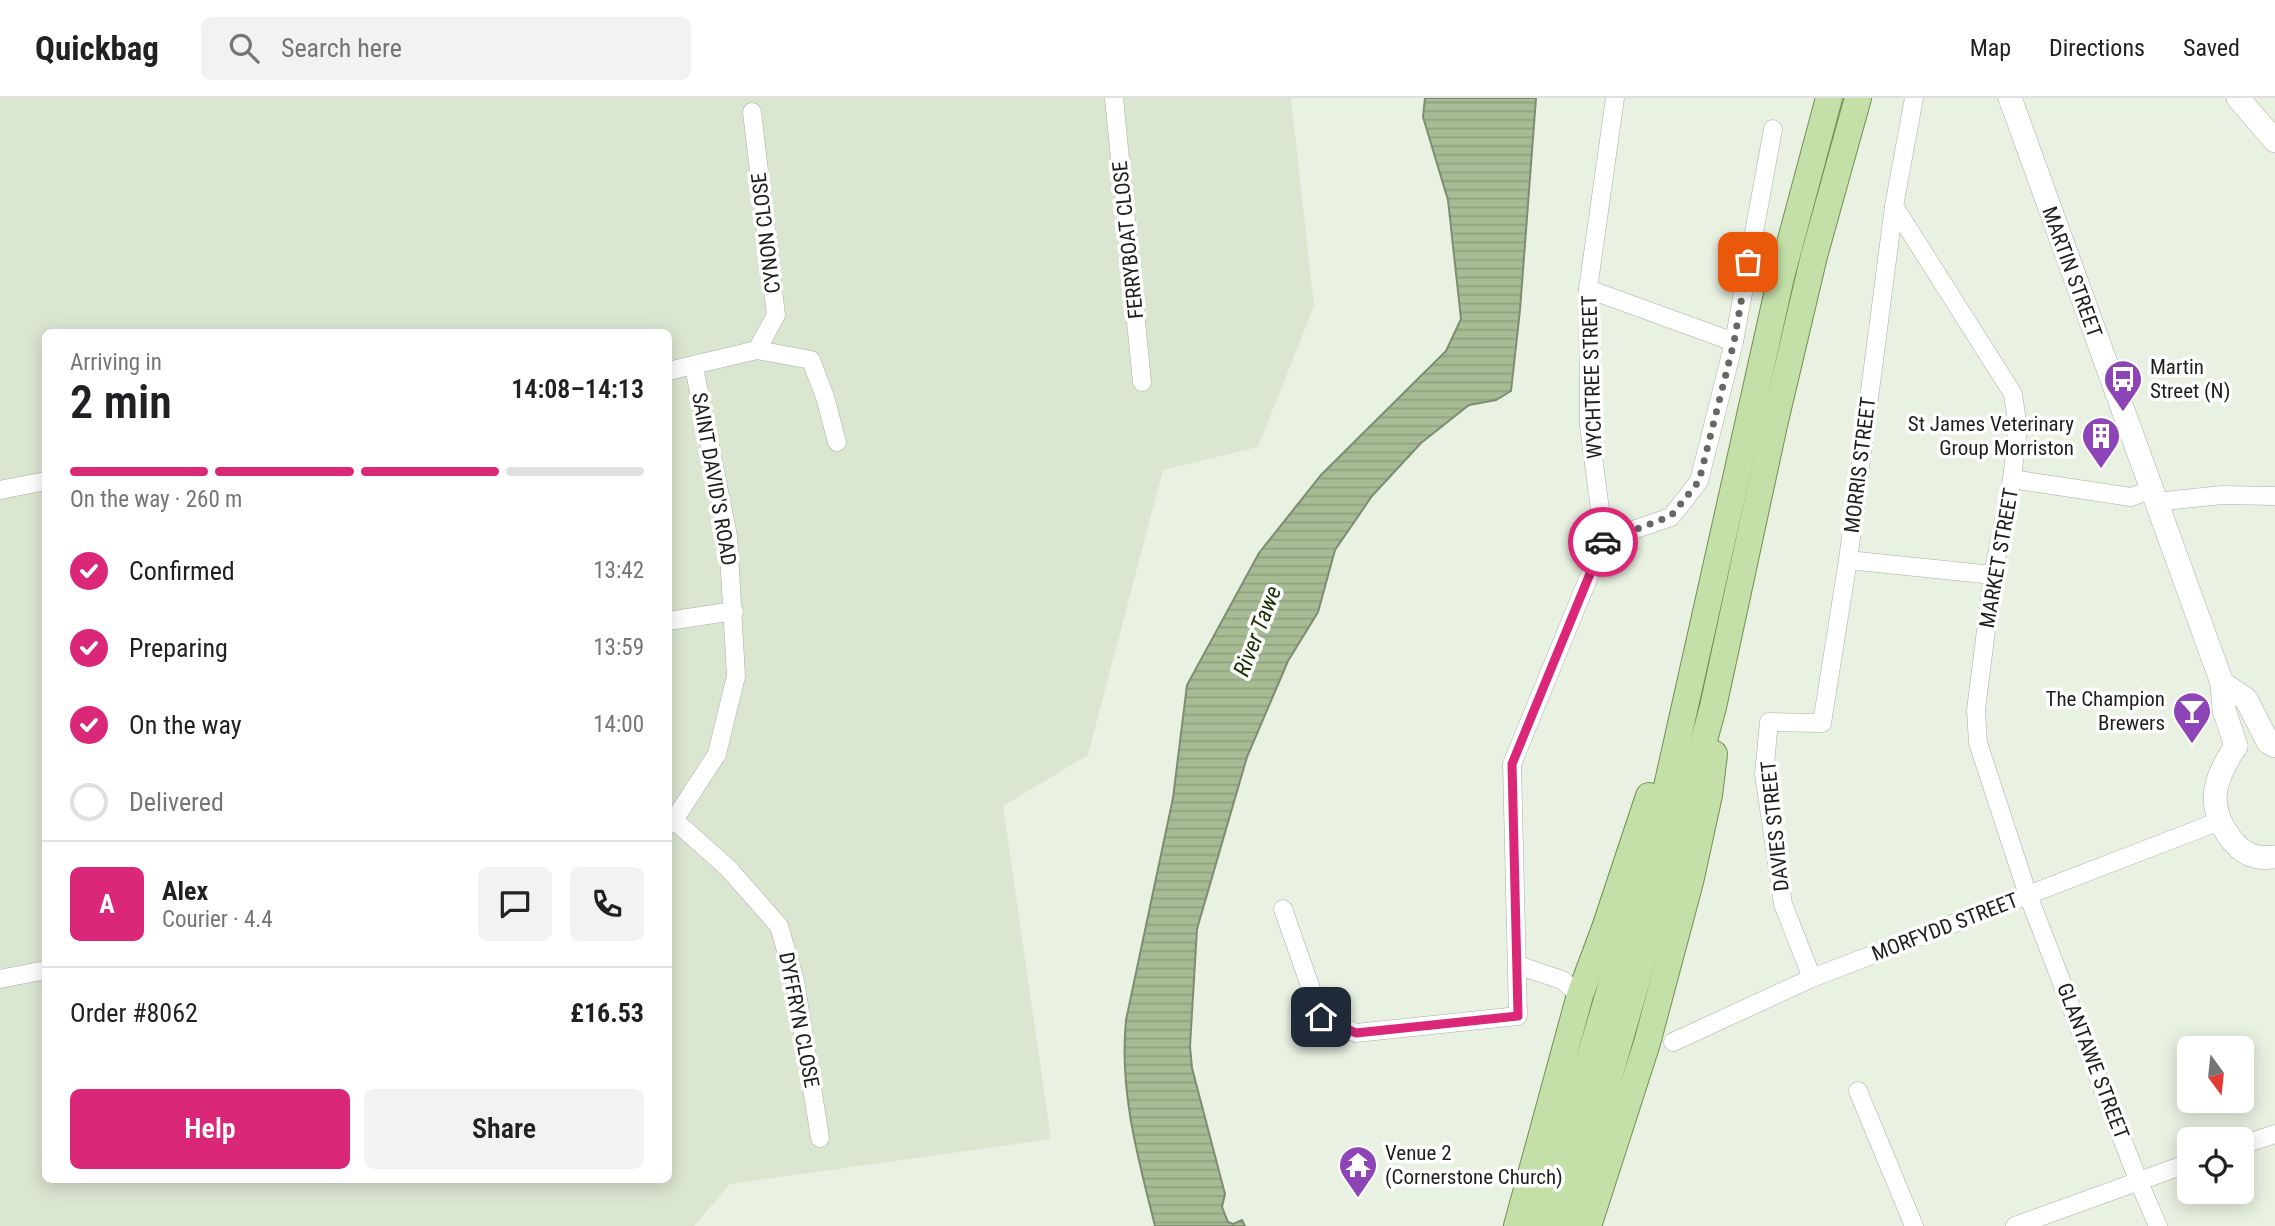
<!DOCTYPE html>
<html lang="en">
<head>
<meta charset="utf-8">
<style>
	body { margin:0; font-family:"Roboto Condensed",sans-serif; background:#f2f2f2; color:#202124; height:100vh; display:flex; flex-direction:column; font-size:26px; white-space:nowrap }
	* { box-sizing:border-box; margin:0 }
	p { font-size:23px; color:#757577 }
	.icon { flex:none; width:38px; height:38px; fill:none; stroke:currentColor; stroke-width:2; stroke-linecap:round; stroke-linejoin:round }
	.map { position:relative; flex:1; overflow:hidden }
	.drawer { position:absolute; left:42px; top:231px; width:630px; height:854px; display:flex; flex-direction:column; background:#fff; border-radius:10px; box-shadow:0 4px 18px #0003 }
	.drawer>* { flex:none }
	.needle { width:46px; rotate:165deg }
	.controls { position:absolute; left:2177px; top:938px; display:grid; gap:14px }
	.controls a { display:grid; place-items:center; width:77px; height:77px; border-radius:10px; background:#fff; box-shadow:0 4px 18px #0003; font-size:35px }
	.pin { position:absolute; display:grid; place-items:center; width:60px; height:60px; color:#fff; margin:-30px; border-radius:14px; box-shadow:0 4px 10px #0006 }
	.courier { position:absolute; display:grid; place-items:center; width:70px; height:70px; margin:-35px; border:5px solid #db2777; border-radius:50%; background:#fff; color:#222; box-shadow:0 2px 9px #0007 }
	.summary em { font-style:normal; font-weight:600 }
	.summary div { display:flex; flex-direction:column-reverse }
	.summary { display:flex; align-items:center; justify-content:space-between; height:119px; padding:0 28px }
	h1 { font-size:46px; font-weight:600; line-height:52px }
	.bar { display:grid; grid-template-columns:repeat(4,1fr); gap:10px 7px; align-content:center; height:84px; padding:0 28px }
	.bar i { height:9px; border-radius:5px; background:#e0e0e0 }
	.bar .active { background:#db2777 }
	.bar p { grid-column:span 4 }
	.line { display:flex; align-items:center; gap:18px; padding:0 28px; border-top:2px solid #e0e0e0 }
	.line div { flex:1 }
	.round { display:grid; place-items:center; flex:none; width:74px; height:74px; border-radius:10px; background:#f2f2f2 }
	ol { padding:0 28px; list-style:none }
	li { display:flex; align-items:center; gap:21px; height:77px }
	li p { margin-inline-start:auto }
	li .icon { padding:7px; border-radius:50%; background:#db2777; color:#fff; stroke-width:4 }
	li:last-child { color:#757577 }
	li i { width:38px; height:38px; border:4px solid #e0e0e0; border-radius:50% }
	.cta { display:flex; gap:14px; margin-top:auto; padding:14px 28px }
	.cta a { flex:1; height:80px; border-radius:10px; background:#db2777; color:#fff; font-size:28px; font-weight:600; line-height:80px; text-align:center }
	.cta a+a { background:#f2f2f2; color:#202124 }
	header { display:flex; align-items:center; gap:42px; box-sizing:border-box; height:98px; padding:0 35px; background:#fff; border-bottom:2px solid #e0e0e0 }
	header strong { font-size:33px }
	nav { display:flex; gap:38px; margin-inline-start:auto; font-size:24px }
	.search { width:490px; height:63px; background:#f2f2f2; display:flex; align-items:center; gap:18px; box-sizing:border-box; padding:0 24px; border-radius:10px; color:#757577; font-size:26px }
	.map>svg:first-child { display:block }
	.built { fill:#dbe6d1; fill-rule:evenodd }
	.water { fill:url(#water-rules); stroke:#7e8d70; stroke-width:2 }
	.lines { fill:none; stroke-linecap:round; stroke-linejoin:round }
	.street-casing { stroke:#a7afa1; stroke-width:19 }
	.secondary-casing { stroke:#a7afa1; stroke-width:24 }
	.primary-casing { stroke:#708f51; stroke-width:28 }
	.street { stroke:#fff; stroke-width:18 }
	.secondary { stroke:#fff; stroke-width:23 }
	.primary { stroke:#c4e0a8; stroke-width:26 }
	.done { stroke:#646961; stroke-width:7; stroke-dasharray:0 12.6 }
	.route { stroke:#db2777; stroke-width:9 }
	.labels { text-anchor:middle; stroke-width:7; stroke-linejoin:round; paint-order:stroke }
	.street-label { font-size:21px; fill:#1d201b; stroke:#fff }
	.poi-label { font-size:21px; fill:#1d201b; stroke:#fff; text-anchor:start }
	.water-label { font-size:23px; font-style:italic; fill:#1d3004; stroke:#fff }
</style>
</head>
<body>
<header>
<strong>Quickbag</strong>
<div class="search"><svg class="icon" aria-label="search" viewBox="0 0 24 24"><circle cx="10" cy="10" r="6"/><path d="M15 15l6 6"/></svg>Search here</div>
<nav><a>Map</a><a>Directions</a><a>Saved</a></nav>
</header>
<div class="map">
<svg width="2275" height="1128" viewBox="0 0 2275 1128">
	<defs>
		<pattern id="water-rules" width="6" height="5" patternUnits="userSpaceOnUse" patternTransform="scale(1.75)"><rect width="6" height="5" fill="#a7bc95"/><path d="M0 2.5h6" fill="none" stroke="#8fa180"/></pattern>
	</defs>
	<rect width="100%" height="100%" fill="#e9f1e2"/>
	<path class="built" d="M0,0h1291l23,208 -56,141 -95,23 -75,285 -85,51 48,333 -321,45 -36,42h-694zM46,234h622v848h-622z"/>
	<path class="water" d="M1425,0h111l-16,212 -9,81 -15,9 -27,5 -48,38 -49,53 -37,54 -17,62 -30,49 -41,96 -50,172 -7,117 2,22 33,126 -3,13 6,15 5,2 9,-4 3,6h-90c-17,-68 -36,-135 -29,-206l47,-222 14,-113 72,-132 62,-78 125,-124 15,-32 -13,-119 -25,-83z"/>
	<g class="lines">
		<defs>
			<g id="street">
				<path d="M1114,0l28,284"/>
				<path d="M752,14l24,203 -19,35"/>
				<path d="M1894,108l119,188 5,34 -6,51 -19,96 -17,135 2,33 50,152 110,285 20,46"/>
				<path d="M1588,191l146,53"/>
				<path d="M668,273l89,-21 54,10 14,37 12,45"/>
				<path d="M2012,381l119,18 20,-7"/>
				<path d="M0,392l46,-9"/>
				<path d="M2155,404l67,-7 53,1"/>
				<path d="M1604,442l67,-23 28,-36 35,-139 39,-213"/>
				<path d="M1848,462l145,15"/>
				<path d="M668,523l66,-10"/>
				<path d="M674,722l54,48 51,58 16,55 25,157"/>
				<path d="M668,727l6,-5 43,-66 19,-78 -8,-140 -34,-169"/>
				<path d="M1283,811l38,108 35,16 162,-17 -6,-252 92,-224 -15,-114 -1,-137 27,-191"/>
				<path d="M1517,867l45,15 18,15"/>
				<path d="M1812,880l-29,-74 -19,-130 5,-52 53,1 26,-163 46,-354 20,-108"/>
				<path d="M0,881l46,-9"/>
				<path d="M1673,944l139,-64 408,-157"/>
				<path d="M1858,993l56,135"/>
				<path d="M2242,1047l33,-11"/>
				<path d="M2015,1128l174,-63"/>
			</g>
			<g id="secondary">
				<path d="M2010,0l212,585 2,27 12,36"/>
				<path d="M2238,0l37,43"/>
				<path d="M2222,585l24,16 22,43 7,4"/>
				<path d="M2236,648c-10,15 -20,32 -21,51 0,23 19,56 43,60 5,1 12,0 17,0"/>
			</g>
			<g id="primary">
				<path d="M1517,1128l63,-231 25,-67 44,-132"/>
				<path d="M1540,1128l103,-348 23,-87 115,-514 48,-179"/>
				<path d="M1566,1128l100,-347 47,-172 61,-282 40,-169 44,-158"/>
				<path d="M1588,1128l59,-183 43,-161 19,-87 5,-41"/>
			</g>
		</defs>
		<use href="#street" class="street-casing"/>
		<use href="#secondary" class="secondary-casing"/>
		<use href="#primary" class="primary-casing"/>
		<use href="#street" class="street"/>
		<use href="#secondary" class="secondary"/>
		<use href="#primary" class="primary"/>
	</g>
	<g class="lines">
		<path class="done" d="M1603,444l68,-26 28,-35 35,-139 14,-80"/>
		<path class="route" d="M1321,919l35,16 162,-17 -6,-252 91,-222"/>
	</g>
	<defs>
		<symbol id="bus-pin" viewBox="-11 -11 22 30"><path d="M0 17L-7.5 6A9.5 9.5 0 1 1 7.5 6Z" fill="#8c44b7" stroke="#fff"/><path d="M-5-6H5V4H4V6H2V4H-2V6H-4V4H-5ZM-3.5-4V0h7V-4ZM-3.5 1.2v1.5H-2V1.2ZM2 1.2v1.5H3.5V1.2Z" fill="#fff"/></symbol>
		<symbol id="building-pin" viewBox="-11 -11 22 30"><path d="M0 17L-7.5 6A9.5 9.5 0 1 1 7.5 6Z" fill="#8c44b7" stroke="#fff"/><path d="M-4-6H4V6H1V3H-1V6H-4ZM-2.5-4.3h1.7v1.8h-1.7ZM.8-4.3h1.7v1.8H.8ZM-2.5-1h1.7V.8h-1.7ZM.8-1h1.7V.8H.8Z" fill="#fff"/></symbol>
		<symbol id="bar-pin" viewBox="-11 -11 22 30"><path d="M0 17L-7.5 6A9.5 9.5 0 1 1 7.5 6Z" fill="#8c44b7" stroke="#fff"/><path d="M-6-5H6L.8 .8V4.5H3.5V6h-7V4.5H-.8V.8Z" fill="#fff"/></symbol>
		<symbol id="temple-pin" viewBox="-11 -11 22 30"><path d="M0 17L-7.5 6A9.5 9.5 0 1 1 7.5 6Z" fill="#8c44b7" stroke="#fff"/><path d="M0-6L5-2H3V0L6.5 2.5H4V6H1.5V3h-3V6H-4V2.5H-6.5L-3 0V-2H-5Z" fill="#fff"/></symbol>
	</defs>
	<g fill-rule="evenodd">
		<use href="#bus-pin" x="2101" y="259" width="44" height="60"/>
		<use href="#building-pin" x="2079" y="316" width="44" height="60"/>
		<use href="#bar-pin" x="2170" y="591" width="44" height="60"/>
		<use href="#temple-pin" x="1336" y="1045" width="44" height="60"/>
	</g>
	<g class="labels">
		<g class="street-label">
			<text transform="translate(766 135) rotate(-97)" y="7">CYNON CLOSE</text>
			<text transform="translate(1128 142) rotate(-96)" y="7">FERRYBOAT CLOSE</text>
			<text transform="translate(2072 174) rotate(70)" y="7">MARTIN STREET</text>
			<text transform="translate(1592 279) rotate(-92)" y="7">WYCHTREE STREET</text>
			<text transform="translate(1860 367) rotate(-83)" y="7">MORRIS STREET</text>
			<text transform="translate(714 381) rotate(80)" y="7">SAINT DAVID'S ROAD</text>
			<text transform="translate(1999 460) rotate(-80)" y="7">MARKET STREET</text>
			<text transform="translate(1775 728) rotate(-96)" y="7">DAVIES STREET</text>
			<text transform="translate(1945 829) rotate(-21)" y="7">MORFYDD STREET</text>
			<text transform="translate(799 922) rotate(79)" y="7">DYFFRYN CLOSE</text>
			<text transform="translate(2093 963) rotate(69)" y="7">GLANTAWE STREET</text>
		</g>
		<g class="poi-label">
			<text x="2150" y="276">Martin<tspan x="2150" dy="24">Street (N)</tspan></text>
			<text x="2074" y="333" text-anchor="end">St James Veterinary<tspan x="2074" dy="24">Group Morriston</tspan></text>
			<text x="2165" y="608" text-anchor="end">The Champion<tspan x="2165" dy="24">Brewers</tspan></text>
			<text x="1385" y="1062">Venue 2<tspan x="1385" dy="24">(Cornerstone Church)</tspan></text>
		</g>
		<g class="water-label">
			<text transform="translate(1257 533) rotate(-69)" y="8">River Tawe</text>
		</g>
	</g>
</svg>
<div class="controls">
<a><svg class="needle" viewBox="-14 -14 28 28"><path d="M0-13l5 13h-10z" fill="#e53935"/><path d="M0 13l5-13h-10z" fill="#757577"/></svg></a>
<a><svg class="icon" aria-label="locate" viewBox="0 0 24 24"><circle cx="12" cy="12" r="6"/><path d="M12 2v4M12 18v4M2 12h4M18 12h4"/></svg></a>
</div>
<div class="pin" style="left:1748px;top:164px;background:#ea580c"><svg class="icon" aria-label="bag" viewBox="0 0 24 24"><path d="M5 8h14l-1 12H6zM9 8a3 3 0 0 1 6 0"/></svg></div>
<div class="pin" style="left:1321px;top:919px;background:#1f2937"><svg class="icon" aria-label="home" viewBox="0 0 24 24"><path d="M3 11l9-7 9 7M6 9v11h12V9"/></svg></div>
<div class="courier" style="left:1603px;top:444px"><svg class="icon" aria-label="car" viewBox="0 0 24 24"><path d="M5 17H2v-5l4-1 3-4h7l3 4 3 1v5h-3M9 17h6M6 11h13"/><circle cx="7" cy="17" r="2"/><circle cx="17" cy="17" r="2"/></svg></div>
<section class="drawer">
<div class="summary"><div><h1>2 min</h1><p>Arriving in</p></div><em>14:08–14:13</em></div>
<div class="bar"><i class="active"></i><i class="active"></i><i class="active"></i><i></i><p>On the way · 260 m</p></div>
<ol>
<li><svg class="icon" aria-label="check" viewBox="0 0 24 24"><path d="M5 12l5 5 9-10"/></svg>Confirmed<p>13:42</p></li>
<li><svg class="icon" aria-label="check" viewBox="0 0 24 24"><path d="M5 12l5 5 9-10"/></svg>Preparing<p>13:59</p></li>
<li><svg class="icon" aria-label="check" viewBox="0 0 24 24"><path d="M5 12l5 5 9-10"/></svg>On the way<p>14:00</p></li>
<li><i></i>Delivered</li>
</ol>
<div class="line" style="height:126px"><b class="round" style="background:#db2777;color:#fff">A</b><div><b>Alex</b><p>Courier · 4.4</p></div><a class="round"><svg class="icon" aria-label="chat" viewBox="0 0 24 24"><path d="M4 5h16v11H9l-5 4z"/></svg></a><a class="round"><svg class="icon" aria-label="phone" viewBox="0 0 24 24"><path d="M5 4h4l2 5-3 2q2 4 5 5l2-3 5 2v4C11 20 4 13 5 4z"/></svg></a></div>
<div class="line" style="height:91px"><div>Order #8062</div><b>£16.53</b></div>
<div class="cta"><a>Help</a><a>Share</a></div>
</section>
</div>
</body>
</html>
